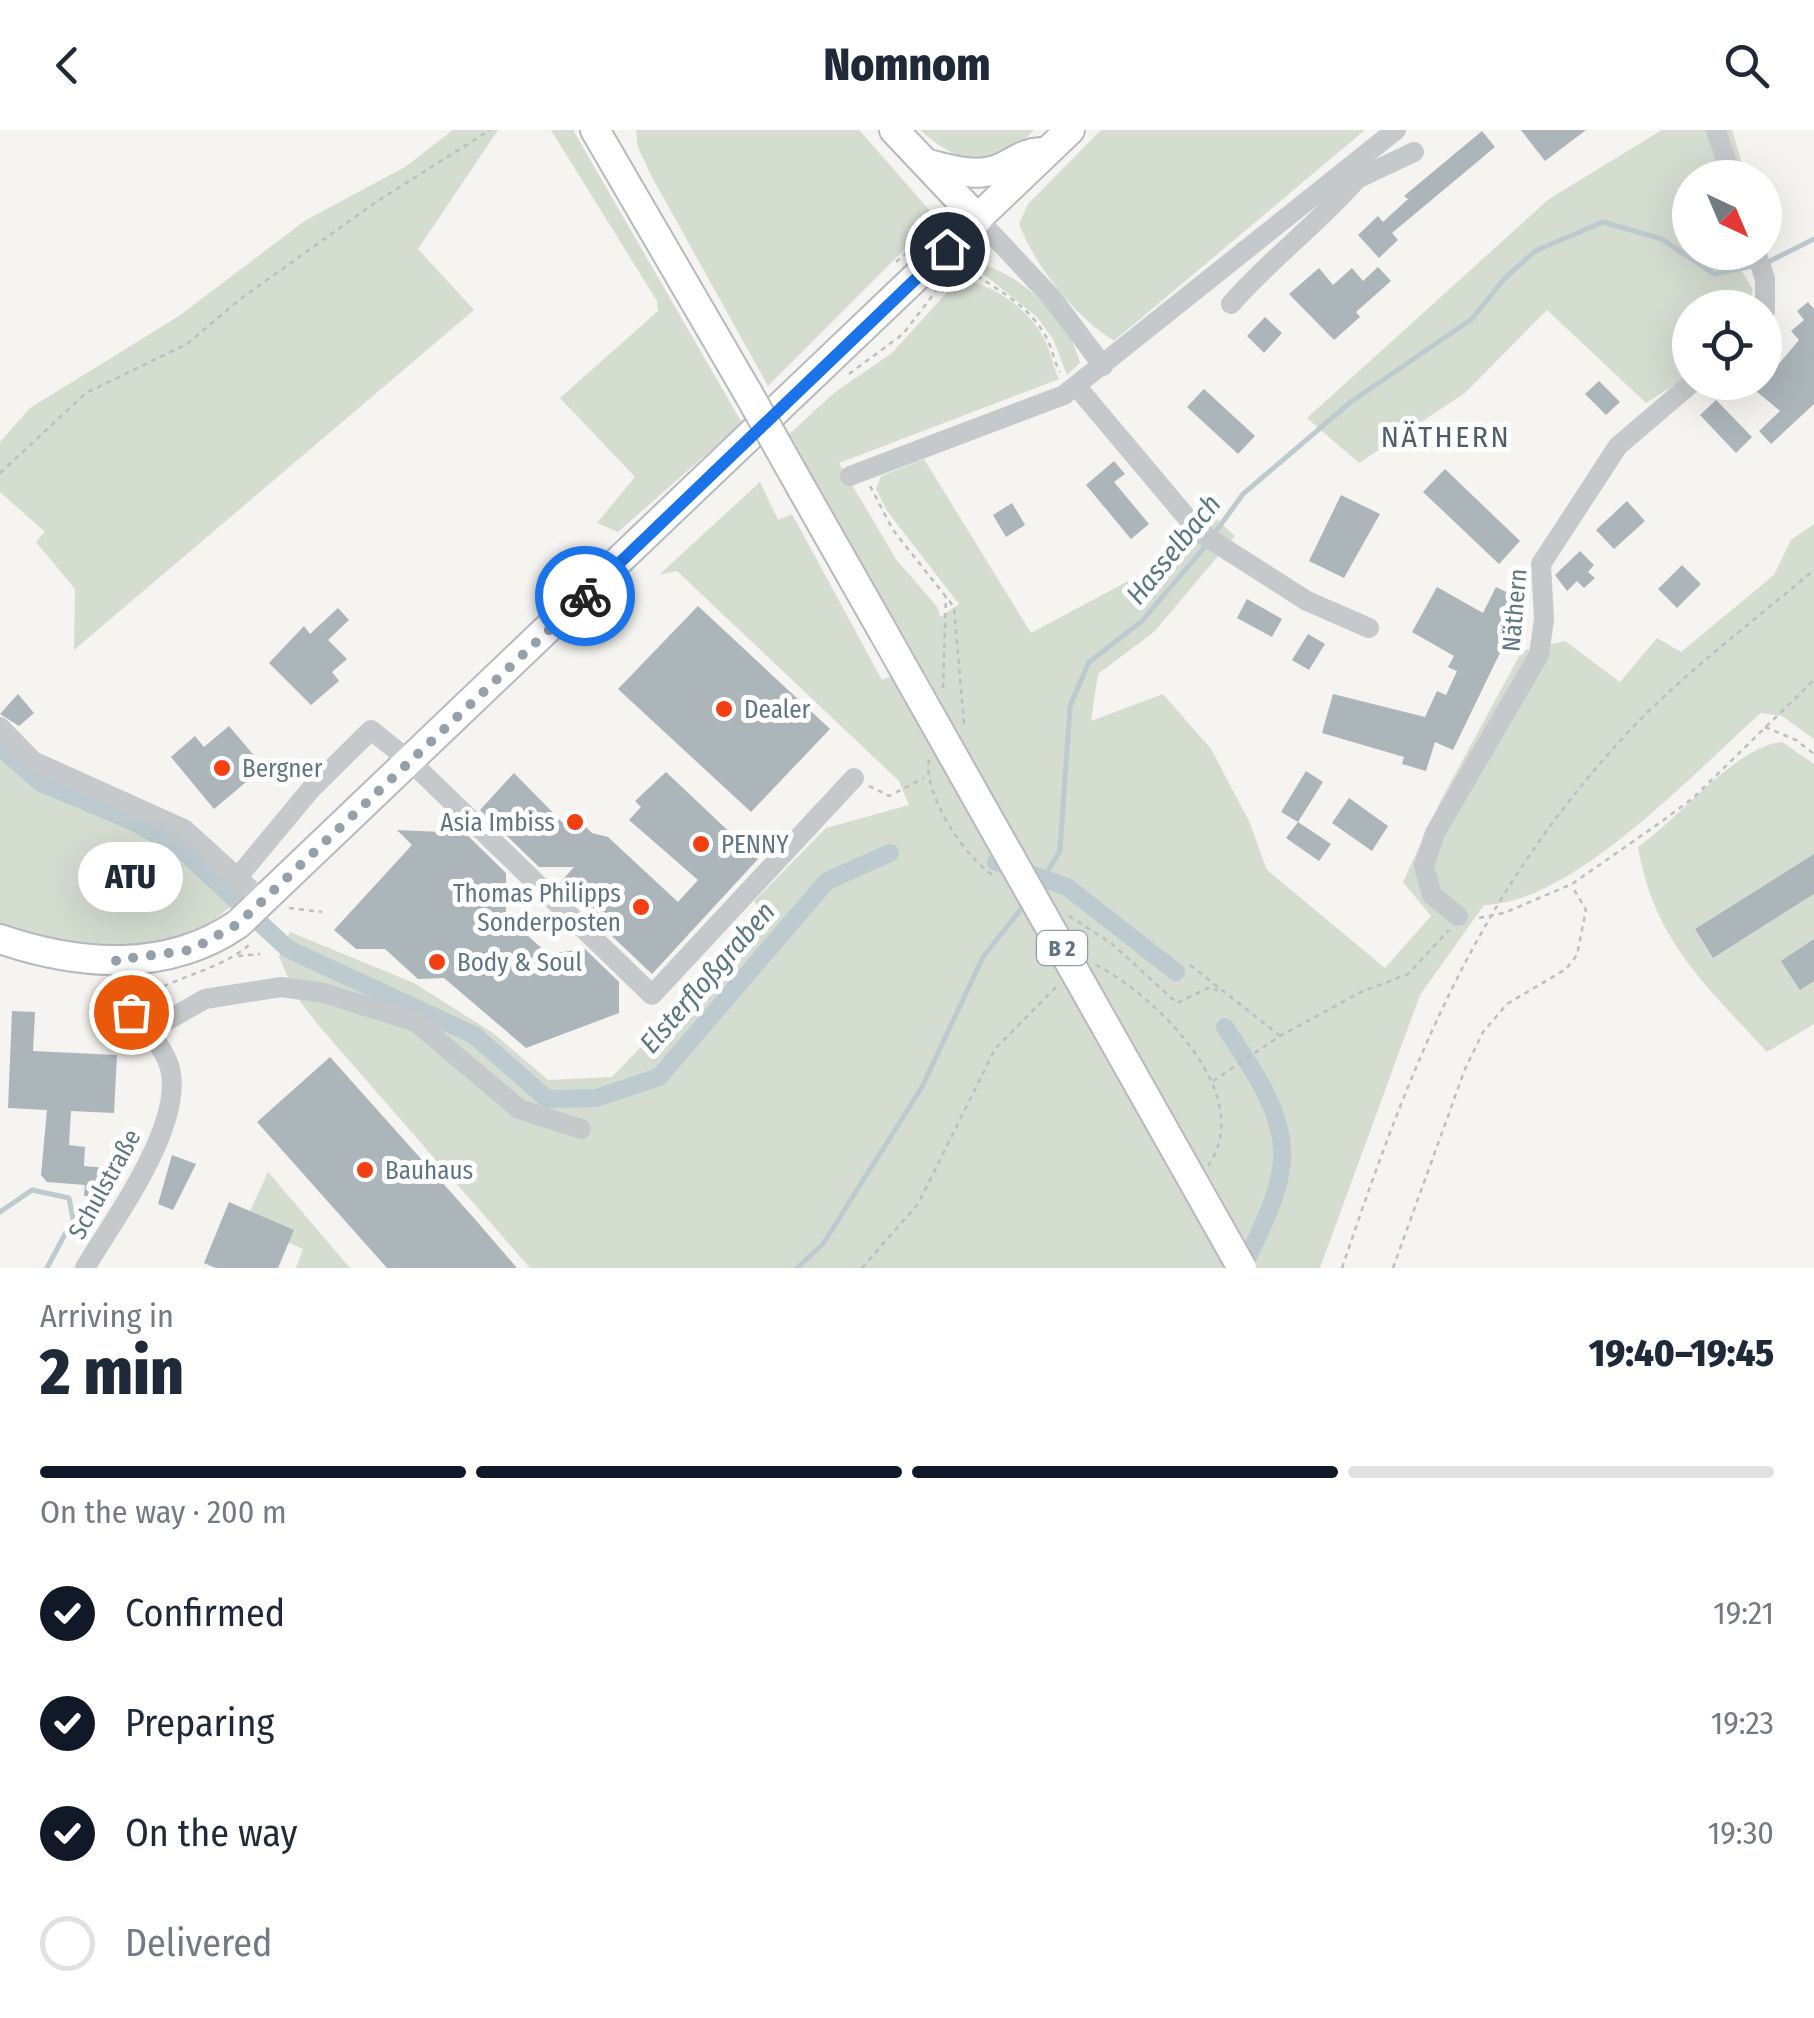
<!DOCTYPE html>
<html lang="en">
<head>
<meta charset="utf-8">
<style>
	body { margin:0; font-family:"Fira Sans Condensed",sans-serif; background:#f2f2f3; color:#1f2937; height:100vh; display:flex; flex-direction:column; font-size:38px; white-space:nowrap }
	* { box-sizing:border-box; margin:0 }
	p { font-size:32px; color:#747a83 }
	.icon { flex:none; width:55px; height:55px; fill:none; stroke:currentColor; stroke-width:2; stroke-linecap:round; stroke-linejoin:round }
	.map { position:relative; height:1138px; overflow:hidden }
	.details { display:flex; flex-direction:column; background:#fff; flex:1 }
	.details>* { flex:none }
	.needle { width:65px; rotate:136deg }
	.controls { position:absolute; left:1672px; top:30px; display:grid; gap:20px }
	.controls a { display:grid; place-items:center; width:110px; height:110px; border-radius:50%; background:#fff; box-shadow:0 10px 40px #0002; font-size:50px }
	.pin { position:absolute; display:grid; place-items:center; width:85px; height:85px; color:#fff; margin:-42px; border:5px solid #fff; border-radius:50%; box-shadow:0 2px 10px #0007 }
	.courier { position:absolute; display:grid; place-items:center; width:100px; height:100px; margin:-50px; border:8px solid #1a73e8; border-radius:50%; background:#fff; color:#222; box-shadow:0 2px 12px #0007 }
	.bubble { position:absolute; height:70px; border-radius:35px; background:#fff; box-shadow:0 10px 40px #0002; font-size:32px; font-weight:800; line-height:70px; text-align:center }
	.headline em { font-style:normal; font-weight:800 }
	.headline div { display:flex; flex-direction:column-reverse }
	.headline { display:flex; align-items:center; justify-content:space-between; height:170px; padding:0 40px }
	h1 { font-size:65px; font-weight:800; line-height:75px }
	.bar { display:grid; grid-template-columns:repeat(4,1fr); gap:15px 10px; align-content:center; height:120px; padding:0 40px }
	.bar i { height:12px; border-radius:8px; background:#e0e1e3 }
	.bar .on { background:#111827 }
	.bar p { grid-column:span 4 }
	ol { padding:0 40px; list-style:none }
	li { display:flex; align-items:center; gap:30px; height:110px }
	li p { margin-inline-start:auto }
	li .icon { padding:10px; border-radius:50%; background:#111827; color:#fff; stroke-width:4 }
	li:last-child { color:#747a83 }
	li i { width:55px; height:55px; border:5px solid #e0e1e3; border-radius:50% }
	header { display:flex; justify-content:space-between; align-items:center; height:130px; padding:0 40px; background:#fff; font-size:45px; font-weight:800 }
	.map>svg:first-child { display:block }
	.green { fill:#d5dcd0 }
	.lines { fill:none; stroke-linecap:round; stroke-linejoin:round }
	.stream { stroke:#bdcacf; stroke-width:5 }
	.canal { stroke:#bdcacf; stroke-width:18 }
	.building { fill:#acb5ba }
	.major-casing { stroke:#b6babe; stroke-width:32 }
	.path { stroke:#bcbfc1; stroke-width:2.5; stroke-dasharray:5 5; stroke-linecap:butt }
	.minor { stroke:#c6c9cc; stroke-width:20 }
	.major { stroke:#fff; stroke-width:28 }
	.major-bridge-casing { stroke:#b6babe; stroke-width:32; stroke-linecap:butt }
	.major-bridge { stroke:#fff; stroke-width:28 }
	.done { stroke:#94a1aa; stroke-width:10; stroke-dasharray:0 18 }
	.route { stroke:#1a73e8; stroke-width:12 }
	.poi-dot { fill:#f33f11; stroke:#fff; stroke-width:4 }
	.labels { text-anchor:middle; stroke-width:10; stroke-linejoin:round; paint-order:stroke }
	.shield { fill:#fff; stroke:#909ea9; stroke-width:2.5 }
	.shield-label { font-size:22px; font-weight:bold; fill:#607584 }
	.street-label { font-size:25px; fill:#607584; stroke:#fff }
	.poi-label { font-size:25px; fill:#607584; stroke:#fff; text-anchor:start }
	.water-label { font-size:28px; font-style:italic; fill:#5b7882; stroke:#fff }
	.quarter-label { font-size:30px; letter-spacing:2.5px; fill:#4f5e68; stroke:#fff }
</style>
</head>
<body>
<header><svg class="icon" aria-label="back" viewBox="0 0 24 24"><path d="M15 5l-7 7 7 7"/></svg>Nomnom<svg class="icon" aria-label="search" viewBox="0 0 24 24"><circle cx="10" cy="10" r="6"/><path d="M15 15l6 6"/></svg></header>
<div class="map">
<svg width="1814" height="1138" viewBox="0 0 1814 1138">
	<rect width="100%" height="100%" fill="#f5f4f0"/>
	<g class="green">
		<path d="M453,0h45l-80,119 56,61 -400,340 1,-61 -39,-47 9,-10 -45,-40v-50l30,-34 149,-92 127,-96 99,-53z"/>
		<path d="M551,0h22l169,293 -124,109 -21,-9 38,-46 -75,-79 98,-87 -1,-10z"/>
		<path d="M636,0h223l74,84 -13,20 -152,152 -116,-209 -14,-29z"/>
		<path d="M920,0h114c-41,42 -72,37 -114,0z"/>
		<path d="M1101,0h264l-251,211c-39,-24 -79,-75 -95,-117l9,-20z"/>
		<path d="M1662,0h70l14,47 -56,1v74l66,1 -21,7 18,30 -4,17 -59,1 -3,69 -41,26 -99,-93 -82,83 -106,70 -52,-45 242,-219z"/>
		<path d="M967,131c48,6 102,56 113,102l-13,12 -14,-36 -16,-22z"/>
		<path d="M958,150c35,2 72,30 88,62 5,12 7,25 13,37l-220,84 57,96 42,49 2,9 19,-13 -72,-93 -11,-22 5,-13 43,-17 107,174 131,-70 50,-48 23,21 -81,96 -56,42 -7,47 72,-27 48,55 38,72 18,49 118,98 46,-52 -28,-34 38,-82 81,-149 43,-10 55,41 37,-44 24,14 93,-77 17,-35 23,-16v215l-32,-23 -21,-3c-65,57 -188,191 -277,192l-64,90 -100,273h-790l-211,-242 -23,-30 -17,-39 11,-25 124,51 79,50 55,47 64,-3 153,-159 -11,-17 72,-73 83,-23 -10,-24 -222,-210 -18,4 101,-93 18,38 14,-6 90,166 33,-13 -129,-230 48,-44 58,-40z"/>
		<path d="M1782,612l32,22v95l-3,-3 -116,73 18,29 101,-64v130l-47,28c-61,-67 -113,-111 -129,-205 42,-29 98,-101 144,-105z"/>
		<path d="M4,616l34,29 131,55 29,21 45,45c-17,14 -37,33 -57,43 -52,25 -135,4 -186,-13v-175z"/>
		<path d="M268,1042l82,96h-54l7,-19 -59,-25z"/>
	</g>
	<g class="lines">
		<g class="stream">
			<path d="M1768,132l46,-23"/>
			<path d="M1214,404l29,-40 109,-93 120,-82 32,-40 31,-28 68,-29 59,17 52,35 43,-9"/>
			<path d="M1039,757l21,-37 10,-144 19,-44 53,-41 66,-78"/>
			<path d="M0,1082l32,-22 37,8 4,21 -26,49"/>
			<path d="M797,1138l26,-24 99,-157 61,-130 43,-54"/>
		</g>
		<g class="canal">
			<path d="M0,617l41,36 93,39 44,24 110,103 186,86 73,64 49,-1 63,-21 168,-196 63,-28"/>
			<path d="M996,732l71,25 109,85"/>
			<path d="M1225,897c23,36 54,77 57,121 3,39 -24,86 -39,120"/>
		</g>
	</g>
	<g class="building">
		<path d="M1521,0h65l-41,31z"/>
		<path d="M1482,1l13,16 -103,86 6,7 -19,18 -21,-23 20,-19 5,6 25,-23 -4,-3z"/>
		<path d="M1378,137l13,14 -35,31 4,5 -26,23 -45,-46 30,-26 14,17 19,-17 11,13z"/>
		<path d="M1808,172l6,7v95l-43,40 -12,-13 21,-20 -24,-20 43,-51 -8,-9 13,-11 -7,-9z"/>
		<path d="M1265,187l17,16 -18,20 -17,-17z"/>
		<path d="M1599,251l21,21 -14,13 -21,-21z"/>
		<path d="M1204,259l51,47 -17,18 -51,-47z"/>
		<path d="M1716,270l36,37 -16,16 -36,-38z"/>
		<path d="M1114,331l11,13 -11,8 35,42 -18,15 -45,-54z"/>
		<path d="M1445,339l75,72 -21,23 -76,-72z"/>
		<path d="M1341,365l39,19 -36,64 -35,-17z"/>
		<path d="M1627,371l18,20 -31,28 -18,-19z"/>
		<path d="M1012,373l13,22 -19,12 -13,-22z"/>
		<path d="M1580,421l14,14 -6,7 7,6 -11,10 -7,-7 -10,10 -12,-16z"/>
		<path d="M1682,435l19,19 -24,24 -19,-19z"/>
		<path d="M1437,457l46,26 13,-26 29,14 -72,149 -18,-8 -9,29 -24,-7 2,-7 -82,-24 11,-39 92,23 12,-26 9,4 11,-24 -9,-4 6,-11 -42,-24z"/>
		<path d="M1247,469l35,20 -10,18 -35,-19z"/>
		<path d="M698,476l132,123 -79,83 -133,-123z"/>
		<path d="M338,478l11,12 -21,20 19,19 -15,13 7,9 -28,24 -42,-42 35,-37 6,8z"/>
		<path d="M1308,504l17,10 -16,26 -17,-10z"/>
		<path d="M18,564l16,19 -15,13 -19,-12z"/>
		<path d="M229,596l35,41 -50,42 -43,-52 24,-21 9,11z"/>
		<path d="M1306,641l17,11 -25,40 -17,-10z"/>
		<path d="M666,642l92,87 -106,115 -94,-89 16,-18h-35l-59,-57 34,-37 49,50 9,-10 20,20 16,4 70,65 20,-22 -69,-60 12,-13 -6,-6z"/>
		<path d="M1349,668l39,28 -16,25 -40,-28z"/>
		<path d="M1298,692l33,22 -12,17 -33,-23z"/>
		<path d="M397,700l68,3 41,40v43l42,38 37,-5 34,33v31l-93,35 -82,-70 -26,1 -33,-30h-29l-22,-19 78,-85z"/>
		<path d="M1814,724v40l-101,64 -18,-29z"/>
		<path d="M1814,809v42l-14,9 -19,-29z"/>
		<path d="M12,881l23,1 -2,39 84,4 -3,58 -43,-2 -2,34 16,2 -1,19 34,3 -6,29 -28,-2 1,-11 -38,-3 -6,-7 6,-65 -39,-2z"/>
		<path d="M330,927l143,160 44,51h-130l-130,-146z"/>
		<path d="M172,1025l24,9 -23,46 -15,-6z"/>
		<path d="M229,1072l65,28 -16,38h-62l-12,-5z"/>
	</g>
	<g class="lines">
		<defs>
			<g id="major">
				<path d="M595,0l153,263"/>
				<path d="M894,0l84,89"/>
				<path d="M928,34c22,5 45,13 67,6 18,-6 26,-17 46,-18"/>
				<path d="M802,359l79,139"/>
				<path d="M0,809c79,27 167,34 238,-15l832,-794"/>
			</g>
		</defs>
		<use href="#major" class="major-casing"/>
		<g class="path">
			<path d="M896,132l24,-22"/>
			<path d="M961,134c30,24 64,36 84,71 7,11 8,25 15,37"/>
			<path d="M849,244l54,-40 33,-43"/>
			<path d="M0,343l86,-80 101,-49 52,-44 137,-98 114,-72"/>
			<path d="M870,356l23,44 61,77 10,117"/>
			<path d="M943,558l3,-91"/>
			<path d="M1765,597l31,13 18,14"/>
			<path d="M929,630c-7,32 37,101 67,117"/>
			<path d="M869,656l20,10 35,-18"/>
			<path d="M289,778l33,4"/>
			<path d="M1069,786l42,27 66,60 31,-15 10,2"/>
			<path d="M1479,788l25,-5 68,-29 89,-62 32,-24 121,-118"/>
			<path d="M238,826l22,-2"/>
			<path d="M1096,835c60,31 162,130 112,201"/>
			<path d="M1190,835l89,70"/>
			<path d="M146,866c33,-21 75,-26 104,-52"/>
			<path d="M1213,951l67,-45 81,-44 47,-18 41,-44"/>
			<path d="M862,1138l56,-64 77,-155 62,-63"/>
			<path d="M1342,1138c68,-201 132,-367 278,-527 57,-63 129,-116 194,-171"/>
			<path d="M1393,1138l72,-199 18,-37 24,-28 59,-35 11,-14 9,-45 -14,-24"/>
		</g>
		<g class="minor">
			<path d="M1716,0l16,48"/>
			<path d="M1357,49l57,-27"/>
			<path d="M978,89l74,79 51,68"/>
			<path d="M1756,122l9,27v32"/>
			<path d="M1231,174c39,-45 87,-80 126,-125l-8,-11"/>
			<path d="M1077,257l122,145 108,69 62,27"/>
			<path d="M850,346l214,-81 332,-265"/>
			<path d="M0,597l33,34 151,68 79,72"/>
			<path d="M238,747l73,-88 60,-59 40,32 241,233 202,-217"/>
			<path d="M1458,786l-26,-21 -8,-29 11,-33 104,-178 5,-36 -3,-55 77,-118 75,-64"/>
			<path d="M147,902l58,-33 76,-12 43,6 92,29 103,87 62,20"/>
			<path d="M85,1138c28,-48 107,-152 82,-208 -18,-40 -47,-49 -51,-100"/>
		</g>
		<use href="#major" class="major"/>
		<defs>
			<g id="major-bridge">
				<path d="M748,263l54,96"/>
				<path d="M881,498l361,640"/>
			</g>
		</defs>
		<use href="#major-bridge" class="major-bridge-casing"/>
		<use href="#major-bridge" class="major-bridge"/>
	</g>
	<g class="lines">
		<path class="done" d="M131,882l-13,-30 -2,-22 75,-10 47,-26 347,-328"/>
		<path class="route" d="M585,466l362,-347"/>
	</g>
	<g class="poi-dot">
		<circle cx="724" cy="579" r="10"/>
		<circle cx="222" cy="638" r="10"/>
		<circle cx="575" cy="692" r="10"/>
		<circle cx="701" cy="714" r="10"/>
		<circle cx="641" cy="777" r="10"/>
		<circle cx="437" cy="832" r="10"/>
		<circle cx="365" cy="1040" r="10"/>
	</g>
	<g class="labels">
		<rect class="shield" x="1037" y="801" width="50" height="34" rx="8"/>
		<g class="shield-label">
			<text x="1062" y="826">B 2</text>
		</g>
		<g class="street-label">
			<text transform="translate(1514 480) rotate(-85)" y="9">Näthern</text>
			<text transform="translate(104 1054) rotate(-61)" y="9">Schulstraße</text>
		</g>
		<g class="poi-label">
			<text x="744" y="588">Dealer</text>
			<text x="242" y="647">Bergner</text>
			<text x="555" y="701" text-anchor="end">Asia Imbiss</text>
			<text x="721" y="723">PENNY</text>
			<text x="621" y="772" text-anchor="end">Thomas Philipps<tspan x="621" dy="29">Sonderposten</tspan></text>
			<text x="457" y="841">Body &amp; Soul</text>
			<text x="385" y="1049">Bauhaus</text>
		</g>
		<g class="water-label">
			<text transform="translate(1173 419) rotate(-51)" y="10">Hasselbach</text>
			<text transform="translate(707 847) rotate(-49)" y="10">Elsterfloßgraben</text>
		</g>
		<g class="quarter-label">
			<text x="1446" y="317">NÄTHERN</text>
		</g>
	</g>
</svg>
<div class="controls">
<a><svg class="needle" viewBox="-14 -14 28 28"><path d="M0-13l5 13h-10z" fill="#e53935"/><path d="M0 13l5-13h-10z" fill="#747a83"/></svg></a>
<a><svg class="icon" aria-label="locate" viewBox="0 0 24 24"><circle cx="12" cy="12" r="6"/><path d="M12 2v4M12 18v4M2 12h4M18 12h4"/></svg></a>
</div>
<div class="pin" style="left:131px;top:882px;background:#ea580c"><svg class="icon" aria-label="bag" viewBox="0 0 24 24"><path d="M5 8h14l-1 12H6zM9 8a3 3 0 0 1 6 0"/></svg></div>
<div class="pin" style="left:947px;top:119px;background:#1f2937"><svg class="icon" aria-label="home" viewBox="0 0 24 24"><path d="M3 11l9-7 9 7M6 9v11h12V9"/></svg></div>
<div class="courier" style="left:585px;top:466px"><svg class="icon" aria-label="bike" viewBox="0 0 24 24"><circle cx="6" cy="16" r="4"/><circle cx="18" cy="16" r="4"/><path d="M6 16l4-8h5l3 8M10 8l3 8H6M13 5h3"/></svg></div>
<div class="bubble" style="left:78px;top:712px;width:105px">ATU</div>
</div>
<section class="details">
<div class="headline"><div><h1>2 min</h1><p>Arriving in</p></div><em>19:40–19:45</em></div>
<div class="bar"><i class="on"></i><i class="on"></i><i class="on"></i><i></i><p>On the way · 200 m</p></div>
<ol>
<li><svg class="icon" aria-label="check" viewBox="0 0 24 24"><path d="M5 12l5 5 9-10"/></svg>Confirmed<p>19:21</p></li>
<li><svg class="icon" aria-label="check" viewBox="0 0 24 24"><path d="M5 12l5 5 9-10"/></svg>Preparing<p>19:23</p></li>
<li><svg class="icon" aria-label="check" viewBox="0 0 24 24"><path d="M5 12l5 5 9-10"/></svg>On the way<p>19:30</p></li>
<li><i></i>Delivered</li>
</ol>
</section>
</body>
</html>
